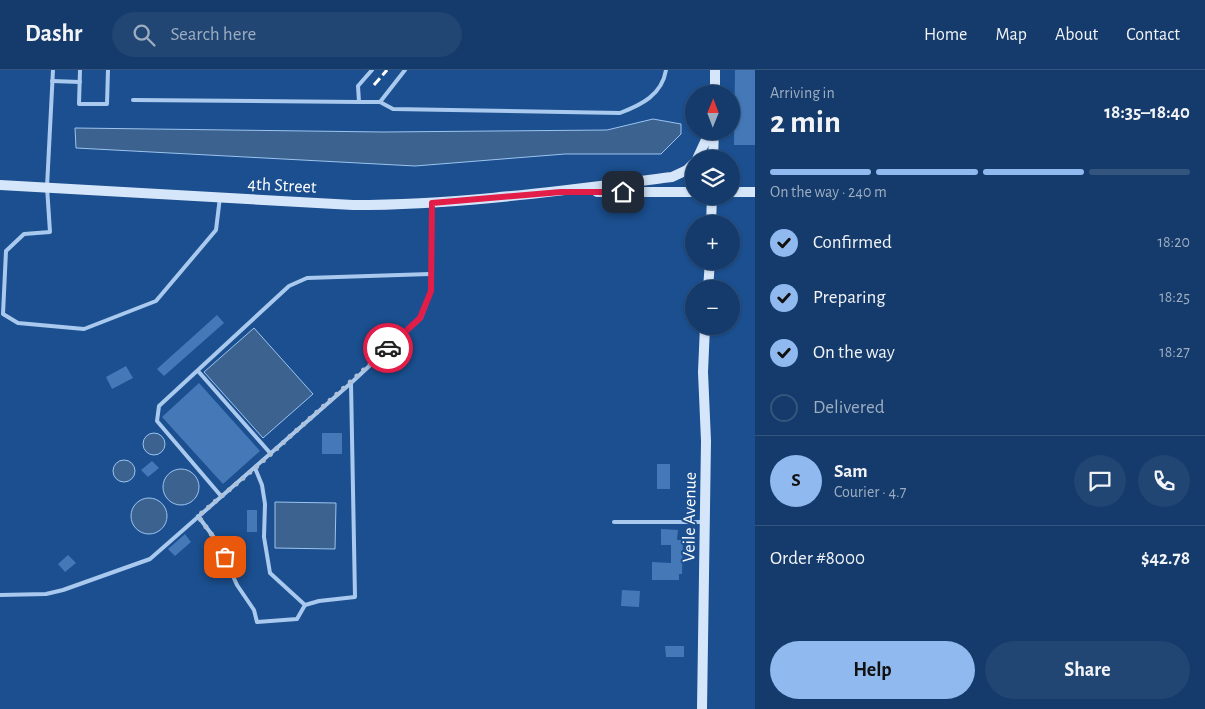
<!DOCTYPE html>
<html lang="en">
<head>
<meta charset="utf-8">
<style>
	body { margin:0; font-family:"Alegreya Sans",sans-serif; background:#214673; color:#f1f3f6; height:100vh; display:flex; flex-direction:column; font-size:19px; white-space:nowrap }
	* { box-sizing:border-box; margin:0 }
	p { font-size:16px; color:#9dadc1 }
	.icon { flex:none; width:28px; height:28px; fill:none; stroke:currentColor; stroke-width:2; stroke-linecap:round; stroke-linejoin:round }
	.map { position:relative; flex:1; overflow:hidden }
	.side { display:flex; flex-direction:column; background:#143b6b; width:450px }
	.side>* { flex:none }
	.needle { width:32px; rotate:1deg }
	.tools { position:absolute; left:685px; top:15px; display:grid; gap:10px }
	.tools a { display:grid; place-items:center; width:55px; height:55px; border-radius:50%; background:#143b6b; box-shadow:0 1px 4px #0004,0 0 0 1px #33557e; font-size:25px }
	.pin { position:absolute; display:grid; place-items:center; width:42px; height:42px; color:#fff; margin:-21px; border-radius:10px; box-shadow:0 2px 8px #0006 }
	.courier { position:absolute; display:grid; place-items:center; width:50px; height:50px; margin:-25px; border:4px solid #e11d48; border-radius:50%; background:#fff; color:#222; box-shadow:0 1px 6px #0007 }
	.overview em { font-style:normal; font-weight:600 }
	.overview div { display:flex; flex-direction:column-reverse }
	.overview { display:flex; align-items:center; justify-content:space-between; height:85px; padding:0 15px }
	h1 { font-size:32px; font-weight:600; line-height:38px }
	.bar { display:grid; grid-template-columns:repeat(4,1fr); gap:8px 5px; align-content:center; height:60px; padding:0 15px }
	.bar i { height:6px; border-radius:4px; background:#33557e }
	.bar .active { background:#90b9f0 }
	.bar p { grid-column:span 4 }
	.line { display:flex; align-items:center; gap:12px; padding:0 15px; border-top:1px solid #33557e }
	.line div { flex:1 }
	.round { display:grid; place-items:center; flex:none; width:52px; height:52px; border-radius:26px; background:#214673 }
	ol { padding:0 15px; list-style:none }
	li { display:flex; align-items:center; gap:15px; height:55px }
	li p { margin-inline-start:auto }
	li .icon { padding:5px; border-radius:50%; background:#90b9f0; color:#111; stroke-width:4 }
	li:last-child { color:#9dadc1 }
	li i { width:28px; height:28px; border:2px solid #33557e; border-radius:50% }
	.button { display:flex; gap:10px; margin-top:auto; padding:10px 15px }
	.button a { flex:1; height:58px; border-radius:30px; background:#90b9f0; color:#111; font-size:20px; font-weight:600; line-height:58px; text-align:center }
	.button a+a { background:#214673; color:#f1f3f6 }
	header { display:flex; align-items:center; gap:30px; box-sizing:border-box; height:70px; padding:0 25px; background:#143b6b; border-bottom:1px solid #33557e }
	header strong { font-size:24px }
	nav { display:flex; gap:28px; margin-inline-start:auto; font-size:18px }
	.search { width:350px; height:45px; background:#214673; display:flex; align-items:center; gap:12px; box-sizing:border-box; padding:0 18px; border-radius:28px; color:#9dadc1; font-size:19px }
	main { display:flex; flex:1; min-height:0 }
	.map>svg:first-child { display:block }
	.water { fill:#3c6290; stroke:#9cc4f0 }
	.building { fill:#4478b7 }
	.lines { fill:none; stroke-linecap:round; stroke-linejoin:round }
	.lane { stroke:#a9c9ee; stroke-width:4 }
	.secondary { stroke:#d6e6fa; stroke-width:10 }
	.rail { stroke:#fff; stroke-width:3; stroke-dasharray:9 4; stroke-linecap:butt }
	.done { stroke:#afc1d8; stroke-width:5; stroke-dasharray:0 9 }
	.route { stroke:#e11d48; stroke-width:6 }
	.labels { text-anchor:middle; stroke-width:4; stroke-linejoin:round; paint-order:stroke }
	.street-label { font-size:18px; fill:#fff; stroke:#1b4f8f }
</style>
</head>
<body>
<header>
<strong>Dashr</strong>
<div class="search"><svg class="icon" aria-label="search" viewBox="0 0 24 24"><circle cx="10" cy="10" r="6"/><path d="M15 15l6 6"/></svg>Search here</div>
<nav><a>Home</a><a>Map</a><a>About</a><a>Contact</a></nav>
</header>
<main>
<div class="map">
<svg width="755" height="639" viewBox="0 0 755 639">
	<rect width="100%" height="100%" fill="#1b4f8f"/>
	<g class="water">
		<path d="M653,49l28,5v10l-20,20h-96l-150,12 -339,-18 -1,-20 308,4 224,-2z"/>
		<path d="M254,258l59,66 -50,44 -59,-66z"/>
		<circle cx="154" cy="374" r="11"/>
		<circle cx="124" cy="401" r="11"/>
		<circle cx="181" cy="417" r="18"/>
		<circle cx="149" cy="446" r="18"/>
		<path d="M275,432l61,1 -1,46 -60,-1z"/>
	</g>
	<g class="building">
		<path d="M735,0h20v75h-21z"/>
		<path d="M217,245l7,8 -60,53 -7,-7z"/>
		<path d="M126,296l7,12 -21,11 -6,-12z"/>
		<path d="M199,313l61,68 -37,33 -61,-67z"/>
		<rect x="322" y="363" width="20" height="21"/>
		<path d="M152,391l7,7 -11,9 -7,-7z"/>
		<rect x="657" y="394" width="13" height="25"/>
		<rect x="247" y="440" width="10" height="22"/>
		<path d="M661,459l17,1 -1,10h6l-1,34h-3v6h-27v-18l19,1v-18h-10z"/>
		<path d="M185,464l6,8 -16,14 -7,-7z"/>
		<path d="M68,485l8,8 -11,9 -7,-8z"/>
		<path d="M622,520l18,1 -1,16 -18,-1z"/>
		<path d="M665,576h19v11h-18z"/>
	</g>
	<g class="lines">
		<g class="lane">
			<path d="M53,0l-6,117 3,45 -26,2 -18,17 -3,63 15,9 66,6 72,-28 60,-71 4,-33"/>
			<path d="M80,0l-1,34h28l1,-34"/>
			<path d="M372,0l-14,16 1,16h21l25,-32"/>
			<path d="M52,11l28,1"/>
			<path d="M133,30l226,2"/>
			<path d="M380,32l13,7 227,4c21,-8 42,-18 46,-43"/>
			<path d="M198,301l73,83"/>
			<path d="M221,426l-64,-75 2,-15 130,-120 18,-8 123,-4"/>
			<path d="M198,446l20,27 19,42 17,25 3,12 40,-3 8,-14 -35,-32 -6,-36 1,-33 -3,-19 -7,-17"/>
			<path d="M614,452h90"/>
			<path d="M0,525l46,-1 17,-4 87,-31 201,-176 70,-65 10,-27 1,-88"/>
			<path d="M305,535l14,-4 36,-4 -4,-214"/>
		</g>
		<g class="secondary">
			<path d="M715,24v-24"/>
			<path d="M697,89l13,-28"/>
			<path d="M713,89l1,-28"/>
			<path d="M0,115l353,20c107,0 213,-15 319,-28l15,-7 7,-7"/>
			<path d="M597,122h97"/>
			<path d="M731,122h24"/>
			<path d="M711,154l1,-28"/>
			<path d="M708,219l2,-28"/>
			<path d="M702,639l4,-268 -3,-69 2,-46"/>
		</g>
		<path class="rail" d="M374,15l13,-15"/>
	</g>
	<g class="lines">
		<path class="done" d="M225,487l-7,-14 -20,-27 57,-48 133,-120"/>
		<path class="route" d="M388,278l32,-30 11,-27 1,-88 129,-11h62"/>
	</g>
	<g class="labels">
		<g class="street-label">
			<text transform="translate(282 115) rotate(3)" y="6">4th Street</text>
			<text transform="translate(689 447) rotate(-89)" y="6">Veile Avenue</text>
		</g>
	</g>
</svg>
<div class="tools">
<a><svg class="needle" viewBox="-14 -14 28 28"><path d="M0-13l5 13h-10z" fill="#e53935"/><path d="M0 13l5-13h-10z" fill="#9dadc1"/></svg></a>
<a><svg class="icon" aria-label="layers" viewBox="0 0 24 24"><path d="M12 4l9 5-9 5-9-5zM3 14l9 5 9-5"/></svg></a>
<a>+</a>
<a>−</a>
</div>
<div class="pin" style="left:225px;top:487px;background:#ea580c"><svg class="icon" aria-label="bag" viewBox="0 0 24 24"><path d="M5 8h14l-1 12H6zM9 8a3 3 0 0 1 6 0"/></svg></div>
<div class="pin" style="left:623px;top:122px;background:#1f2937"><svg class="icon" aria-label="home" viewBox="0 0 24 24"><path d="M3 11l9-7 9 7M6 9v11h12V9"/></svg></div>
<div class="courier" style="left:388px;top:278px"><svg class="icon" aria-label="car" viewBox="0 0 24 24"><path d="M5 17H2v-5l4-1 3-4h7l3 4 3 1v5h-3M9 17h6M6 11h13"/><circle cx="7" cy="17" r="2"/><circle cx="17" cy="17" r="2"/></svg></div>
</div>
<section class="side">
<div class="overview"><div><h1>2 min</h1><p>Arriving in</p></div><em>18:35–18:40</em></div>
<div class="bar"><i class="active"></i><i class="active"></i><i class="active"></i><i></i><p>On the way · 240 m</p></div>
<ol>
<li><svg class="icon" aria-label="check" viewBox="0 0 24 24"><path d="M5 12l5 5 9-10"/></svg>Confirmed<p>18:20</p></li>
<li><svg class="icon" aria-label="check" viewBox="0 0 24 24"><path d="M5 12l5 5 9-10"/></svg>Preparing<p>18:25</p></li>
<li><svg class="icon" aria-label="check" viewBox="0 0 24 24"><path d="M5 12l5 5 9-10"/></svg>On the way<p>18:27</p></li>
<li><i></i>Delivered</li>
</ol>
<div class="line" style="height:90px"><b class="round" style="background:#90b9f0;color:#111">S</b><div><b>Sam</b><p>Courier · 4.7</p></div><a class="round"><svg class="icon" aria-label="chat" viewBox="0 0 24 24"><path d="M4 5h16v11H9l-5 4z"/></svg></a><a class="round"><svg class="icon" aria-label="phone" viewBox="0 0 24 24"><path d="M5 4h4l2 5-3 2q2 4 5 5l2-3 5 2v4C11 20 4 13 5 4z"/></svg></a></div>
<div class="line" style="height:65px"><div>Order #8000</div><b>$42.78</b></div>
<div class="button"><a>Help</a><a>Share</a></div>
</section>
</main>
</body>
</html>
